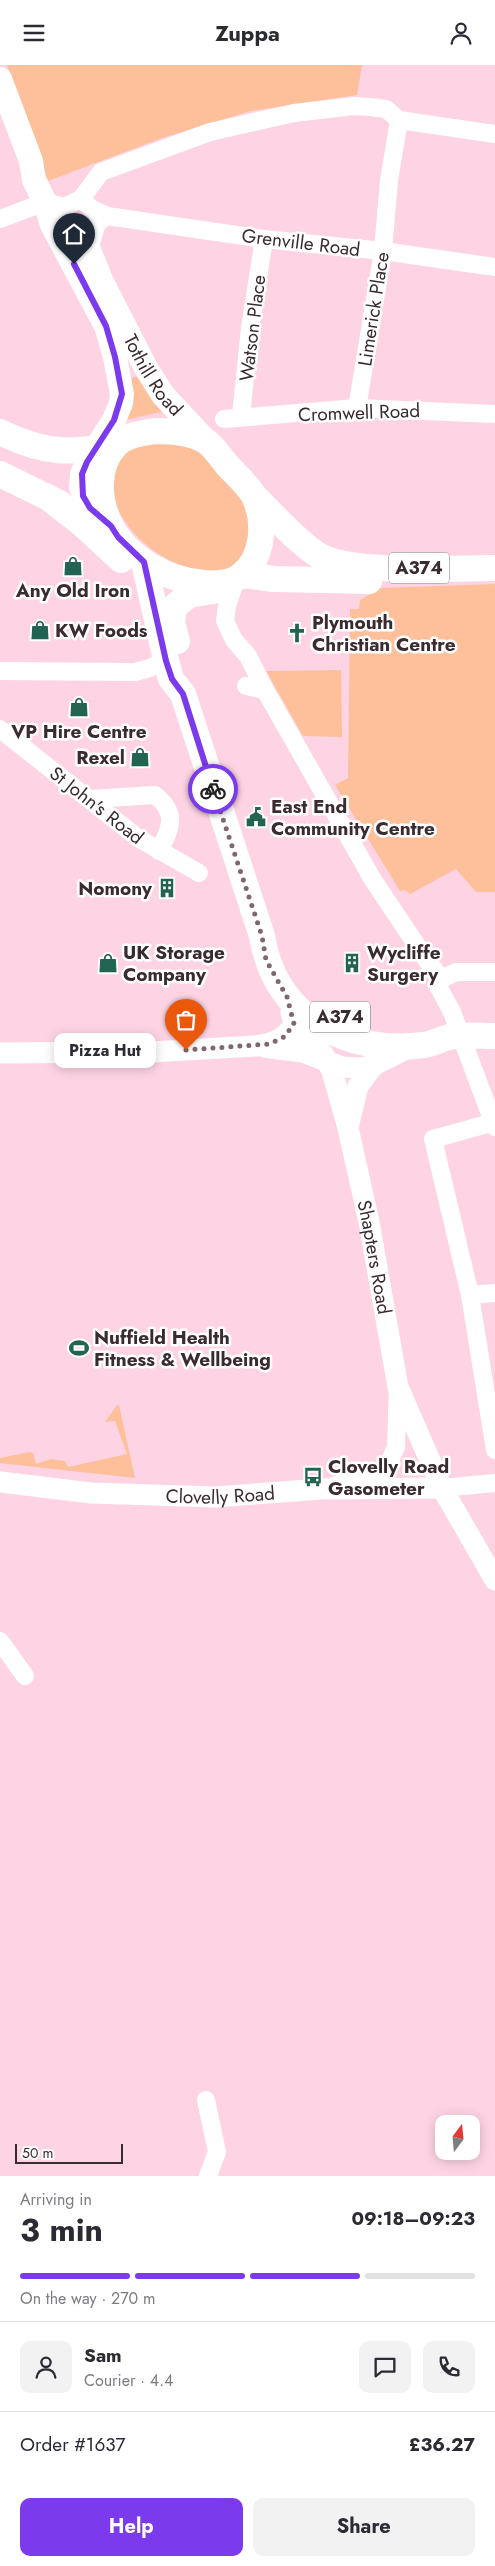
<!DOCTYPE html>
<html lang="en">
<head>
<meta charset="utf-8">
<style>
	body { margin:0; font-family:Jost,sans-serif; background:#f2f2f3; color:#2b2b33; height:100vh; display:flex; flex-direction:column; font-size:19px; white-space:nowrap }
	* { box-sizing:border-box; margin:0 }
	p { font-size:16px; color:#7c7c81 }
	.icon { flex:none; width:28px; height:28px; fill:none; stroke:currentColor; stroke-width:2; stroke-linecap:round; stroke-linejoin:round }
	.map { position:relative; height:2111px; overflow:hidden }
	.side { display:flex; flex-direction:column; background:#fff; flex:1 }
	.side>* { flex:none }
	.needle { width:32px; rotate:16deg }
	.fabs { position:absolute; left:435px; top:2050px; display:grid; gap:10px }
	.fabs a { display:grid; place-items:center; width:45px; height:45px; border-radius:10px; background:#fff; box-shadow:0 2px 12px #0003; font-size:25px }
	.scale { position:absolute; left:15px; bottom:12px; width:108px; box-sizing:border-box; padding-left:5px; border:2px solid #3a2b31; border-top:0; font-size:14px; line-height:18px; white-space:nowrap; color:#3a2b31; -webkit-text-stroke:4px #fff; paint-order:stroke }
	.pin { position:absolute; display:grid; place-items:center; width:42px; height:42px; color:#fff; margin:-51px -21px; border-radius:50% 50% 50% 0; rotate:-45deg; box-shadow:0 0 5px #0007 }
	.pin .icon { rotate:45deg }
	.courier { position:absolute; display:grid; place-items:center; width:50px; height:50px; margin:-25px; border:4px solid #7c3aed; border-radius:50%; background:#fff; color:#222; box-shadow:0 1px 6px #0007 }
	.bubble { position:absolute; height:35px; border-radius:10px; background:#fff; box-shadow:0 2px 12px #0003; font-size:16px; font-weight:700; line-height:35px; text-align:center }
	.overview em { font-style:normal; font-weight:700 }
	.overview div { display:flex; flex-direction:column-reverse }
	.overview { display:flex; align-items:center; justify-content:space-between; height:85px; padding:0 20px }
	h1 { font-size:32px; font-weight:700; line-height:38px }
	.bar { display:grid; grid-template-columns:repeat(4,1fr); gap:8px 5px; align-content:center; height:60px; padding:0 20px }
	.bar i { height:6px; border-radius:4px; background:#e1e1e2 }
	.bar .on { background:#7c3aed }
	.bar p { grid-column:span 4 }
	.line { display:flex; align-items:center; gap:12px; padding:0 20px; border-top:1px solid #e1e1e2 }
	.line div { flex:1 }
	.round { display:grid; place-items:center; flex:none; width:52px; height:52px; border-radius:10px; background:#f2f2f3 }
	.primary-button { display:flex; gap:10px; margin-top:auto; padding:10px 20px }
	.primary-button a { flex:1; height:58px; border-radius:10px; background:#7c3aed; color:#fff; font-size:20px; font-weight:700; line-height:58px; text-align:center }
	.primary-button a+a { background:#f2f2f3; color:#2b2b33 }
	header { display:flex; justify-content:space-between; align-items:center; height:65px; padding:0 20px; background:#fff; font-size:22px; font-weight:700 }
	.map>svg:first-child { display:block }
	.green { fill:#fec09b }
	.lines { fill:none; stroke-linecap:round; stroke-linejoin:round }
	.minor { stroke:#fff; stroke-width:18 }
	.tertiary { stroke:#fff; stroke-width:21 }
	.secondary { stroke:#fff; stroke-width:24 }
	.primary { stroke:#fff; stroke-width:26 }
	.done { stroke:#7f6670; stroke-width:5; stroke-dasharray:0 9 }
	.route { stroke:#7c3aed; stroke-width:6 }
	.labels { text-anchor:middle; stroke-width:5; stroke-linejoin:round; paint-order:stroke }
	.shield { fill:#fff; stroke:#756b6f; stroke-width:1 }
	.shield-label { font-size:18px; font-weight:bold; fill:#3a2b31 }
	.street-label { font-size:19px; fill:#3a2b31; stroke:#fff }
	.poi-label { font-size:19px; font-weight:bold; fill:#3a2b31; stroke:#fff; text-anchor:start }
</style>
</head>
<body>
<header><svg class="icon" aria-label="menu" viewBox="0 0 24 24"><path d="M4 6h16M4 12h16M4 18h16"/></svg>Zuppa<svg class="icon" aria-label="person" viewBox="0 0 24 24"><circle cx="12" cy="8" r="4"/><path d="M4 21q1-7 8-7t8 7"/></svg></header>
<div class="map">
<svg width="495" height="2111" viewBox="0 0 495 2111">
	<rect width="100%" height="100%" fill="#fed4e4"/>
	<g class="green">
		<path d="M7,0h355l-5,30 -106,16 -89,27 -114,43z"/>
		<path d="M139,311l26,35 -40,9v-40z"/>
		<path d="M159,371l41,15 49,57 5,21 -14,35c-6,3 -14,9 -21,9 -47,3 -121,-51 -103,-103 3,-8 8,-18 14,-24 6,-5 21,-7 29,-10z"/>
		<path d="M495,519v308h-19l-20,-23 -46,25 -5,-4 -5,1 -65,-106 13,-7 2,-169h9l1,-9 21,-12z"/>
		<path d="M341,605l1,67 -39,-1 -37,-65z"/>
		<path d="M117,1340h2l16,73 -135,-15v-5l30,-6 3,1 3,11 15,-5 14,2 3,6 59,-13 -12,-33 -10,1z"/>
	</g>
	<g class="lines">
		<g class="minor">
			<path d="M81,134l11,10 15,7 157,23 119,12 112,16"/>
			<path d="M0,154l45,-17 19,5 17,-8 20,-27 109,-40 84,-19 60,-7 16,1 16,2 13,11 96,14"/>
			<path d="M89,185l8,-27 10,-7"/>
			<path d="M357,343l26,-157 6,-70 10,-61"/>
			<path d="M241,352l9,-89 14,-89"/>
			<path d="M224,354l133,-11 138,6"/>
			<path d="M236,514l-9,27 -2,15 9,19 14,16 17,34"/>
			<path d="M0,606l135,1 15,-4 16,-8"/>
			<path d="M246,621l19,4 108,190 55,82 14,17"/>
			<path d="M0,664l138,109 61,35"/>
			<path d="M90,734l65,-4c23,18 16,33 4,56"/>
			<path d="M442,914l-4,7 14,26 43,115"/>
			<path d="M442,914l14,-7h39"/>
			<path d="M495,1057l-62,17 37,156 25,155"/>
			<path d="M470,1230l25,-2"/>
			<path d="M336,1420l42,-10 11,-12 7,-16 2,-60"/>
			<path d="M442,1423l53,-5"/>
			<path d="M0,1576l25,35"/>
			<path d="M206,2035l11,52 -9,24"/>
		</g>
		<g class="tertiary">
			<path id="s1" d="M294,959l29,30 9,17 16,57 21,94 29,165 44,101 53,92"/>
			<path d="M264,982l38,5 40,15 19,1 13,-3 38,-19"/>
			<path d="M0,988l151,-1 105,-6c17,-3 29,-6 38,-22l-3,-12"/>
			<path d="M349,1058l9,-37 16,-21"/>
			<path id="s2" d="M0,1417l91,11 124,4 106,-8 121,-1"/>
		</g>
		<g class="secondary">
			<path d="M0,14l31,82 3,19 11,22 7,23 54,101 9,31 7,37 -1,9 -7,17 -27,42 -5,12 -1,13 9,21 21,18"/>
			<path id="s3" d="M56,146l33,39 13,32 44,86 17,27 44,47"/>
		</g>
		<g class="primary">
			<path d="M155,366c16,0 39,2 52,11 7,5 14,16 20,23 8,9 21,20 27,31 12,25 10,63 -14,80 -9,7 -24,8 -36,7 -36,-2 -76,-25 -93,-57 -13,-24 -16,-61 6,-82 10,-9 25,-11 38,-13z"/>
			<path d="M0,367c43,21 70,23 117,12"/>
			<path d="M0,409l61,30"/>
			<path d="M46,431l36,28 39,36"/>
			<path d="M254,431c19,18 42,45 64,59 34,20 135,13 177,13"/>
			<path d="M144,497l22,98 5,19 12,15 79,242c13,81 84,119 162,109 8,-1 17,-6 25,-8 14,-3 32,-1 46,-1"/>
			<path d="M243,510l31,4 95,2"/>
			<path d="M177,576l-5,-18 2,-16 15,-12 29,-5"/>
		</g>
	</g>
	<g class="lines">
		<path class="done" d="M186,985l83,-6 15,-7 10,-13 -7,-27 -21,-37 -4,-24 -49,-147"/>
		<path class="route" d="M74,199l32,62 9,31 7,37 -8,26 -27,42 -5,12 1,22 7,12 21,18 7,11 26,25 22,99 6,18 11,15 30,95"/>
	</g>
	<defs>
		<symbol id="shop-bare" viewBox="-9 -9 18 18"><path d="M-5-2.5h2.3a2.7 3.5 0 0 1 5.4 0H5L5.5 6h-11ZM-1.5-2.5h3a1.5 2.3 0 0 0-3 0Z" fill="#226352" stroke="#fff" stroke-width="2.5" paint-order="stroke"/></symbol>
		<symbol id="church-bare" viewBox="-9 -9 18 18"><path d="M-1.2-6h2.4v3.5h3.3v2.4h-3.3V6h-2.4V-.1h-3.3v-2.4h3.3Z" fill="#226352" stroke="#fff" stroke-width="2.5" paint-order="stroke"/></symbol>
		<symbol id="civic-bare" viewBox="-9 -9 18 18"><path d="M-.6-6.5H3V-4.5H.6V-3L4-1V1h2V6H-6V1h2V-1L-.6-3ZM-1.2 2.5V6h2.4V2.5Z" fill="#226352" stroke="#fff" stroke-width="2.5" paint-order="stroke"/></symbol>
		<symbol id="building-bare" viewBox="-9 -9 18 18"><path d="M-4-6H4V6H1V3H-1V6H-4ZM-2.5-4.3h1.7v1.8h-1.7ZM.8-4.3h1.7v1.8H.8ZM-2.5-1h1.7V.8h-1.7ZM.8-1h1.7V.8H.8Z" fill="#226352" stroke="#fff" stroke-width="2.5" paint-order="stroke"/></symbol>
		<symbol id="stadium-bare" viewBox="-9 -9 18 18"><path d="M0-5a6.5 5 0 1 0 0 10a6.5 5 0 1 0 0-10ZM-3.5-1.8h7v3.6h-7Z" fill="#226352" stroke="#fff" stroke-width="2.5" paint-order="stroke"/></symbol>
		<symbol id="bus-bare" viewBox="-9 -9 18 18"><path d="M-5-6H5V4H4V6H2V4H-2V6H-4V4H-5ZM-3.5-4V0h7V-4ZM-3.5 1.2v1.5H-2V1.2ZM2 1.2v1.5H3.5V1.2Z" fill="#226352" stroke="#fff" stroke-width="2.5" paint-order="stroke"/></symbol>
	</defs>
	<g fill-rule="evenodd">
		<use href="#shop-bare" x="59" y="487" width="28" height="28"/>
		<use href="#shop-bare" x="26" y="551" width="28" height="28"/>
		<use href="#church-bare" x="283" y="554" width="28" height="28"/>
		<use href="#shop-bare" x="65" y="628" width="28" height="28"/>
		<use href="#shop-bare" x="126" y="678" width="28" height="28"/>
		<use href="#civic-bare" x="242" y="738" width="28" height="28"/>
		<use href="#building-bare" x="153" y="809" width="28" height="28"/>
		<use href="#shop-bare" x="94" y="884" width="28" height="28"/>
		<use href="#building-bare" x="338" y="884" width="28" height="28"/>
		<use href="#stadium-bare" x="65" y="1269" width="28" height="28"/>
		<use href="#bus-bare" x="299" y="1398" width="28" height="28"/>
	</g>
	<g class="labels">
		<g class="shield">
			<rect x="389" y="487.5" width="60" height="31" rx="4"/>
			<rect x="310" y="936.5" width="60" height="31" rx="4"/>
		</g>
		<g class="shield-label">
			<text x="419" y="509">A374</text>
			<text x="340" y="958">A374</text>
		</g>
		<g class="street-label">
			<text transform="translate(301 177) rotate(7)" y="7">Grenville Road</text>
			<text transform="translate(373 244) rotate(-81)" y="7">Limerick Place</text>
			<text transform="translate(252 263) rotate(-83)" y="7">Watson Place</text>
			<text dy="7" stroke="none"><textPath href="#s3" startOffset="192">Tothill Road</textPath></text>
			<text transform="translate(359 347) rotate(-2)" y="7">Cromwell Road</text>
			<text transform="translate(97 740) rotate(38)" y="7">St John's Road</text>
			<text dy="7" stroke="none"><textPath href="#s1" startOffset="252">Shapters Road</textPath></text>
			<text dy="7" stroke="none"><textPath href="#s2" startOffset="221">Clovelly Road</textPath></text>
		</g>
		<g class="poi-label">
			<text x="73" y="532" text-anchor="middle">Any Old Iron</text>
			<text x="312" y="564">Plymouth<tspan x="312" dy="22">Christian Centre</tspan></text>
			<text x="55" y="572">KW Foods</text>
			<text x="79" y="673" text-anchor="middle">VP Hire Centre</text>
			<text x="125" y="699" text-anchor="end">Rexel</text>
			<text x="271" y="748">East End<tspan x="271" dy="22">Community Centre</tspan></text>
			<text x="152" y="830" text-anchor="end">Nomony</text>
			<text x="123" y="894">UK Storage<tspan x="123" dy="22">Company</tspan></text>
			<text x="367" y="894">Wycliffe<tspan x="367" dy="22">Surgery</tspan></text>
			<text x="94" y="1279">Nuffield Health<tspan x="94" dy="22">Fitness &amp; Wellbeing</tspan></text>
			<text x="328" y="1408">Clovelly Road<tspan x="328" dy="22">Gasometer</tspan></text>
		</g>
	</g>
</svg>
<div class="fabs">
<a><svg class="needle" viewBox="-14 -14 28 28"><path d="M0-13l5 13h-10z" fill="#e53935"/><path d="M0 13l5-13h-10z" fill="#7c7c81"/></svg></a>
</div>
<div class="scale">50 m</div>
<div class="pin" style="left:186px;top:985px;background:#ea580c"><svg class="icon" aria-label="bag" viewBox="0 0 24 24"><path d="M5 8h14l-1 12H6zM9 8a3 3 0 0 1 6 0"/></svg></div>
<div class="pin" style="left:74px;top:199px;background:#1f2937"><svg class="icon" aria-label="home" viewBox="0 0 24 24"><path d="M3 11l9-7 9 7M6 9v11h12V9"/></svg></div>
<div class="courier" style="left:213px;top:724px"><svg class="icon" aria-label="bike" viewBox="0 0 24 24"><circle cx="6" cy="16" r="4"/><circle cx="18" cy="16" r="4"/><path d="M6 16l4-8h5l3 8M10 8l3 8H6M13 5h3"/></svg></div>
<div class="bubble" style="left:54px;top:968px;width:102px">Pizza Hut</div>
</div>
<section class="side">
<div class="overview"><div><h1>3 min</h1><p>Arriving in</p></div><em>09:18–09:23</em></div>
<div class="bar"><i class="on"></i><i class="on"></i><i class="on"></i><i></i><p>On the way · 270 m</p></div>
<div class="line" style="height:90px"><a class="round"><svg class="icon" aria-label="person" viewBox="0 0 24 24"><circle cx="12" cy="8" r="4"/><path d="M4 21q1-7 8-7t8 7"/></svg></a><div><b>Sam</b><p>Courier · 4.4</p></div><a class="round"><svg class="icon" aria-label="chat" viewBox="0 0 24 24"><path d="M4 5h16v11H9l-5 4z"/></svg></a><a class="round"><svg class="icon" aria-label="phone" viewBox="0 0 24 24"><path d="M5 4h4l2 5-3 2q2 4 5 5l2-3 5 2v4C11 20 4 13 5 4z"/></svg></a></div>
<div class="line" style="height:65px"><div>Order #1637</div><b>£36.27</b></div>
<div class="primary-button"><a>Help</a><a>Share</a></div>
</section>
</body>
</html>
